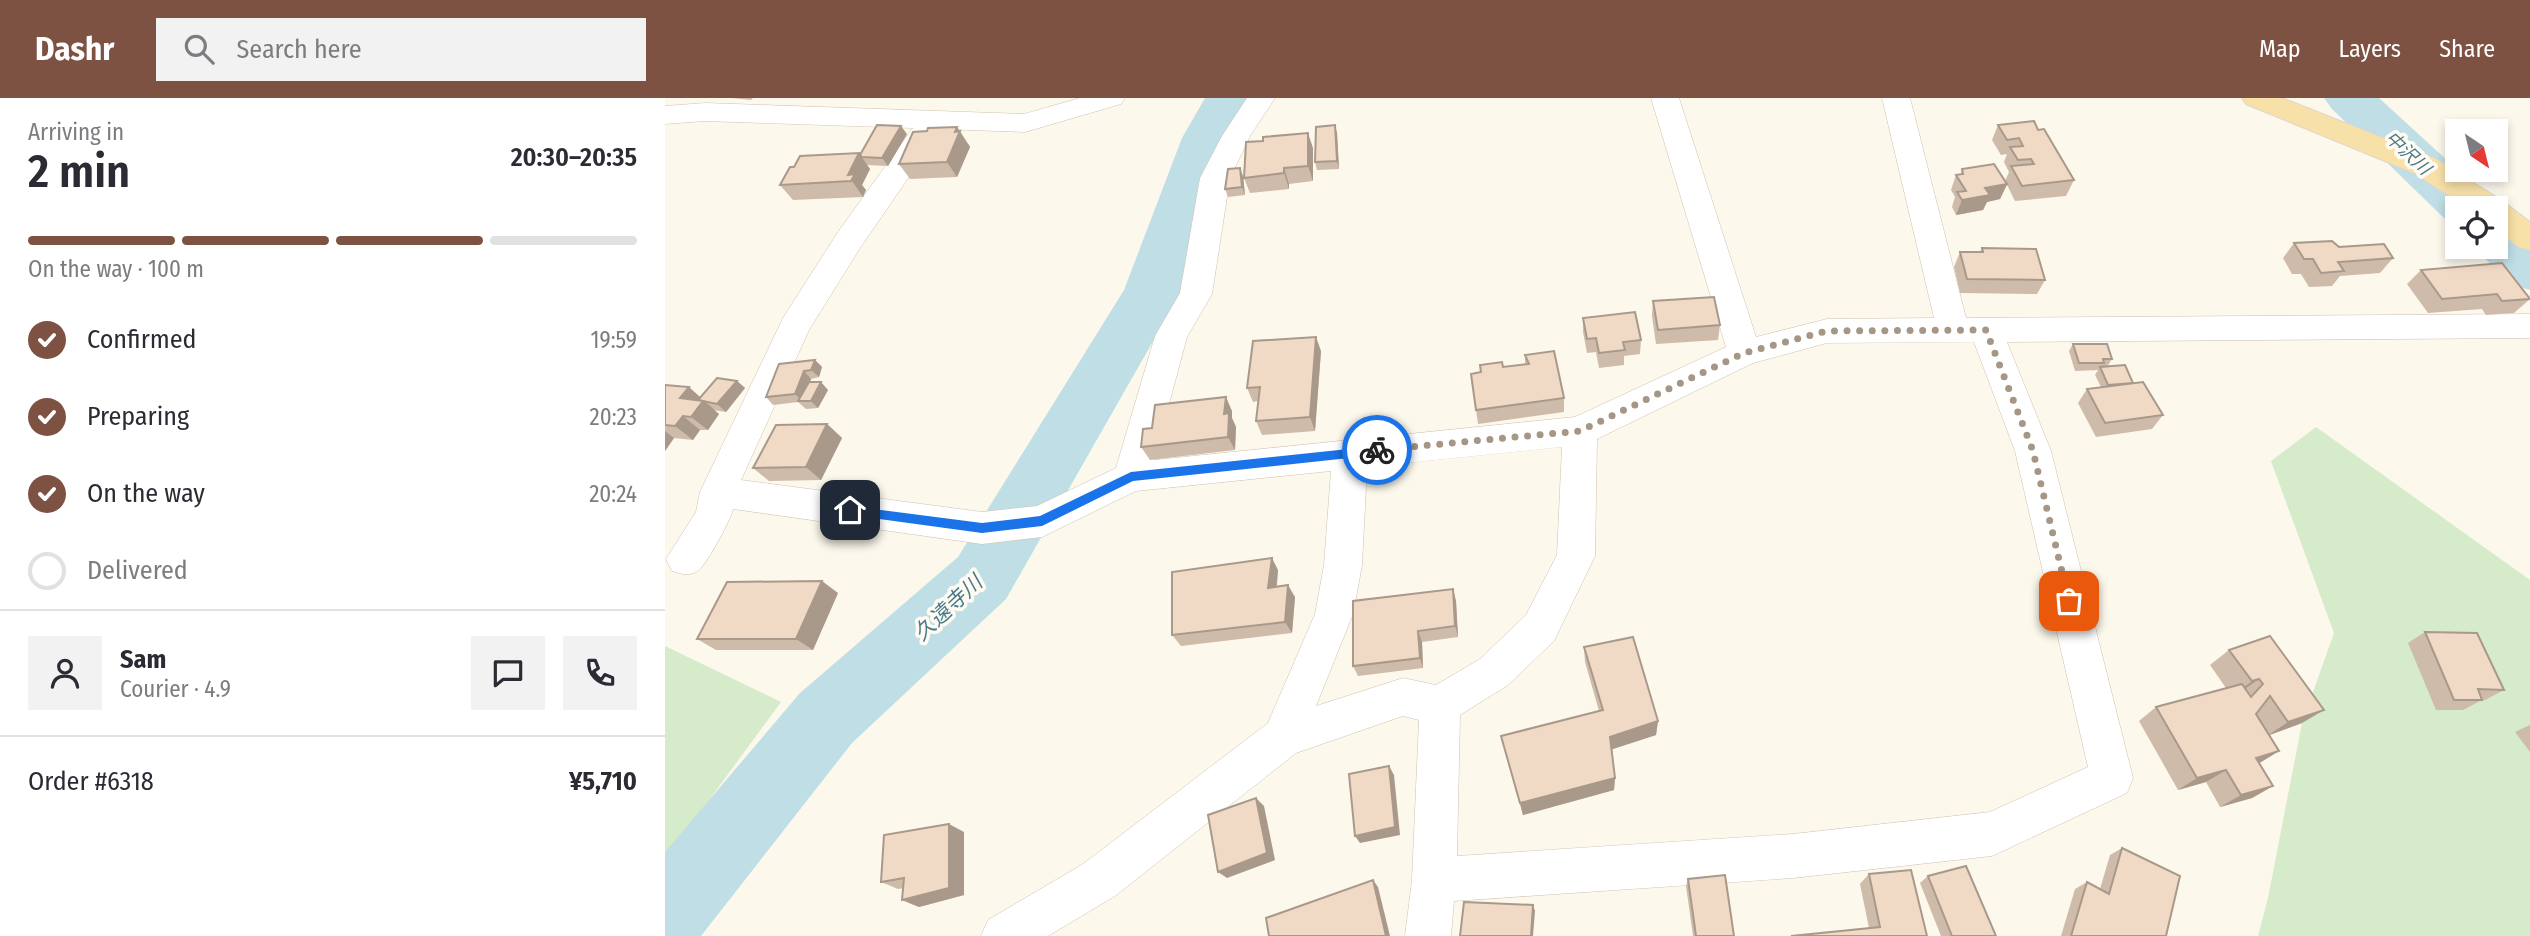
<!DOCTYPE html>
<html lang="en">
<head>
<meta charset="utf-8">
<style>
	body { margin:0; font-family:"Fira Sans Condensed","Noto Sans JP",sans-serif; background:#f2f2f3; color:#2b2b33; height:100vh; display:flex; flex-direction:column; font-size:26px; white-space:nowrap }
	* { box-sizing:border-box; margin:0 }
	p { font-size:23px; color:#7c7c81 }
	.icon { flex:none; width:38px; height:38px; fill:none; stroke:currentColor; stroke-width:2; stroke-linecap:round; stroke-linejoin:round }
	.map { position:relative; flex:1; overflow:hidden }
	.side { display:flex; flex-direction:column; background:#fff; width:665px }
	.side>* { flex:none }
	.needle { width:46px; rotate:145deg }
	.tools { position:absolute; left:1780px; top:21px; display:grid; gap:14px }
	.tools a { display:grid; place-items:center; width:63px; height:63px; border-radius:0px; background:#fff; box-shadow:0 4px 10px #0003; font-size:35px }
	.pin { position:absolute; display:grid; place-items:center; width:60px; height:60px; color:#fff; margin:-30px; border-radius:14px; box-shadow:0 4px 10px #0006 }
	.courier { position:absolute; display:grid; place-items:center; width:70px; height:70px; margin:-35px; border:5px solid #1a73e8; border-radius:50%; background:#fff; color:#222; box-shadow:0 2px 9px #0007 }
	.headline em { font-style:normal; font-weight:600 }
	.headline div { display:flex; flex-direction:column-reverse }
	.headline { display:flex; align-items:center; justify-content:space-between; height:119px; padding:0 28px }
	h1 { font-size:46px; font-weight:600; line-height:52px }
	.bar { display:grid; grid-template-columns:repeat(4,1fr); gap:10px 7px; align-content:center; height:84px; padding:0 28px }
	.bar i { height:9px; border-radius:5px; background:#e1e1e2 }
	.bar .selected { background:#7d5243 }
	.bar p { grid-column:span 4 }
	.line { display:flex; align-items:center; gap:18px; padding:0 28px; border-top:2px solid #e1e1e2 }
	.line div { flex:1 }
	.round { display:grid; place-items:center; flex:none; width:74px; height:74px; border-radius:0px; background:#f2f2f3 }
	ol { padding:0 28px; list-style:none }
	li { display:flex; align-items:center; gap:21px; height:77px }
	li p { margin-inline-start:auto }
	li .icon { padding:7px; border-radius:50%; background:#7d5243; color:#fff; stroke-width:4 }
	li:last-child { color:#7c7c81 }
	li i { width:38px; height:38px; border:4px solid #e1e1e2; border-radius:50% }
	header { display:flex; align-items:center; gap:42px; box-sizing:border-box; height:98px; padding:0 35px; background:#7d5243; color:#fff }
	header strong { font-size:33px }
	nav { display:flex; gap:38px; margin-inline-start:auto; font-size:24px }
	.search { width:490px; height:63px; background:#f2f2f3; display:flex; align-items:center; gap:18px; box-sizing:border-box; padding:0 24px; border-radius:0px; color:#7c7c81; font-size:26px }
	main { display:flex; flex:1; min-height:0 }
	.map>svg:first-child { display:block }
	.green { fill:#d5ebca }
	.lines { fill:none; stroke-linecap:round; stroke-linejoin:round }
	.river { fill:#c0dee6; fill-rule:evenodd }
	.minor-casing { stroke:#cfc1b1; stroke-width:1 }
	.major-casing { stroke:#dcd6d1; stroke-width:2 }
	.minor { fill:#fff; fill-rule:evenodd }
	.major { fill:#f8e1a8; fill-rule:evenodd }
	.wall { fill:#cfbba9 }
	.shaded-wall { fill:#a9998a }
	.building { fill:#f1dac5; stroke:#a9998a; stroke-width:2 }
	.route { fill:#1a73e8 }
	.done { stroke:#a69686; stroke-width:7; stroke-dasharray:0 12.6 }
	.labels { text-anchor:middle; stroke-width:7; stroke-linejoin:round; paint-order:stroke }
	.far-water-label { font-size:18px; font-style:italic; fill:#487a8b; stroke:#fffbf3 }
	.water-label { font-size:21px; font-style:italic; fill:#487a8b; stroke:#fffbf3 }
</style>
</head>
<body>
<header>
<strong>Dashr</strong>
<div class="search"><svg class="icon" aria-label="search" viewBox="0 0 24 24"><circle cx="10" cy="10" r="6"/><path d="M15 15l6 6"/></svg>Search here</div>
<nav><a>Map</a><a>Layers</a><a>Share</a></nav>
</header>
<main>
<section class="side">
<div class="headline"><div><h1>2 min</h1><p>Arriving in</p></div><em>20:30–20:35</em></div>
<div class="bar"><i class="selected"></i><i class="selected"></i><i class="selected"></i><i></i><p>On the way · 100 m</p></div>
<ol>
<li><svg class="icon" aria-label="check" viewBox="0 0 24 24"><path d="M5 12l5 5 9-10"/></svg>Confirmed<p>19:59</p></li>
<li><svg class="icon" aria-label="check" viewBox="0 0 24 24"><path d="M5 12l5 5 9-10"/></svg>Preparing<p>20:23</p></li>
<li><svg class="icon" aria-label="check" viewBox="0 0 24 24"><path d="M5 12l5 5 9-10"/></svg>On the way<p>20:24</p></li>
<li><i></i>Delivered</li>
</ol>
<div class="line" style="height:126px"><a class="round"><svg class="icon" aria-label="person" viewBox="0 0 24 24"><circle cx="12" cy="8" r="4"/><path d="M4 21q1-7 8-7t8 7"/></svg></a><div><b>Sam</b><p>Courier · 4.9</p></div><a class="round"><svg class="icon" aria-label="chat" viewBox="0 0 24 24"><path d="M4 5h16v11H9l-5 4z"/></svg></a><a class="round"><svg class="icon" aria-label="phone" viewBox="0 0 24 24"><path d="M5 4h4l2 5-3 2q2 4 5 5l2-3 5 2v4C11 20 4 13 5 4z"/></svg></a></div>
<div class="line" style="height:91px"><div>Order #6318</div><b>¥5,710</b></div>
</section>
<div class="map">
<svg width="1865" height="838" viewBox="0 0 1865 838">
	<rect width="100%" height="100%" fill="#fcf8ec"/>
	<g class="green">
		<path d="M1651,329l214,153v356h-272l10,-38 34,-175 32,-90 -63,-172z"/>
		<path d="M0,548l116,56 -116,158z"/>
	</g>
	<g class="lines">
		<g class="river">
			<path d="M540,0h50l-21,40 -54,156 -174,305 -154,144 -151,193h-36v-84l135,-159 158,-136 166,-267 58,-152z"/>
			<path d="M1659,0h55l106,97 8,13h-36v16l-10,-3 -115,-112z"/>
			<path d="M1830,119l19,5 16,15v53l-20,-6 -36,-37h21z"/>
		</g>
		<defs>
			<path id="minor" d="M415,0h45l-4,6 -96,28 -83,-3 -82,119 -51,82 -68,150 241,32 55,-6 79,-38 39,-132 25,-43 20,-115 22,-42 25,-38h28l-25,38 -20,42 -18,116 -25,43 -33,123 421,-43 151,-70 -75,-249h28l77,239 71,-18 107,-1 -52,-220h28l56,220 564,-4v24l-523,4 44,109 82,327 -6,15 -135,63 -199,22 -339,23 -3,35h-46l7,-56 7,-160 -16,-4 -107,37 -181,143 -67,40h-67l7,-16 95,-56 185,-141 47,-109 9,-49 7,-94 -195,20 -94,46 -60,7 -249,-35c-3,12 -25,53 -34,61 -9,7 -18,4 -27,1l-6,-12 30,-47 4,-20 83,-174 55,-86 75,-104 -208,-7 -40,3v-18l40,-3 319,11zM1309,244l41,109 73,316 -98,45 -197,22 -336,22 3,-141 48,-30 46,-44 41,-85 2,-117 156,-76 74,-20zM897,349l-5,108 -31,60 -46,44 -44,26 -33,-7 -87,28 37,-92 9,-49 5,-98z"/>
			<path id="major" d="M1577,0h40l154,61 65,41 29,22v28l-11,-3 -24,-18v-21h-27l-54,-35 -168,-69z"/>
		</defs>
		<use href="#minor" class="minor-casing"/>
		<use href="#major" class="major-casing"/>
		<use href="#minor" class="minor"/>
		<use href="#major" class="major"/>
	</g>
	<g class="wall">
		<path d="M66,0h22l-2,2z"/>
		<path d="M1333,27l40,5 36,50 -8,16 -51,5 -8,-16 -7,14 -13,3 -4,8 -27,5 -4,-8 3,-10 -4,-7 5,-15 5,-1 1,-5 43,12 4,-9 -5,-10 3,-8 -6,1 -9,-15z"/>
		<path d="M292,29l13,20 -13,30 -47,2 -11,-15 28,-33z"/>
		<path d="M672,35l2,36 -22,1 -2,-8z"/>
		<path d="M242,36l-19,32 -21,-1 3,4 -8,16 4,5 -3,7 -70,3 -13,-15 80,-30z"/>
		<path d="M648,50v33l-24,3v5l-39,4 -6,-15z"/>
		<path d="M578,78l2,19 -17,2 -3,-8z"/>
		<path d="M1629,145l45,4 54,11 -13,15 -40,3 -8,10 -23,1 -8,-13h-9l-9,-16z"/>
		<path d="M1317,150l63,32 -8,14 -77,-1 -6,-26 6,-15h20z"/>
		<path d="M1756,172l109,29 -16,14 -28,2 -4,-6 -54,4 -21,-29z"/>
		<path d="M988,203l67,24 -2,15 -62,4 -4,-28z"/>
		<path d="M918,220l58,22 -1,14 -16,2v9l-25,3 -3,-16 -9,1 -4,-21z"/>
		<path d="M1408,246l39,15 -5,8 26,16 30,32 -11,14 -56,8 -18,-34 9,-14 14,-2 -6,-12 3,-5 -23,1 -6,-20z"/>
		<path d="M656,253l-6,80 -53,4 -6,-14 2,-20 -5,1 -6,-14z"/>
		<path d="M860,257l39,43v14l-86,12 -7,-50 32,-7 22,-3z"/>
		<path d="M150,262l7,7 -3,10 -8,2 -1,3 18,8 -10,18 -12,1 -8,-7 -25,3 -7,-8z"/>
		<path d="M72,283l8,7 -19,24 -13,-2 6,4 -11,16h-8l-7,10 -19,-2 -9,13v-66l36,12z"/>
		<path d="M567,313v7l4,9 -1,23 -85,10 -9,-13z"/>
		<path d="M162,326l15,14 -21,42 -52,1 -16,-13z"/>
		<path d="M613,472l-1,17 18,10 -3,36 -111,13 -9,-11z"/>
		<path d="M788,491l3,12 2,36 -36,5 1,26 -65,8 -5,-10z"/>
		<path d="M173,495l-25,57h-97l-19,-11z"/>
		<path d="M1760,534l79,58 -19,10h-3l-19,10h-27l-28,-67z"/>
		<path d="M1605,538l32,87 -33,12 10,16 -20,12 14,23 -21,12 -32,9 -14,-25 -28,8 -39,-69 17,-14 70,-19 -16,-23 19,-15z"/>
		<path d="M919,549l74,74 -2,14 -44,14 3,29 -1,12 -91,25 -22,-79 98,-25 -14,-49z"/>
		<path d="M1865,627v27l-15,-20z"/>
		<path d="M299,734v63l-45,12 -17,-7 2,-12 -6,1 -17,-7z"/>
		<path d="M1457,750l44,88h-105l14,-47 12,-7 13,7 10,-34z"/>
		<path d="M1204,776l58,62 -58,-8 -9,-44z"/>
		<path d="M1263,778l68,60h-55l-21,-53z"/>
		<path d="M1023,781l46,57h-41l-7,-50z"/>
	</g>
	<g class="shaded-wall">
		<path d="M670,27l2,8 2,36 -2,-8z"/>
		<path d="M236,28l6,8 -19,32 -6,-8z"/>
		<path d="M292,29l13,20 -13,30 -10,-15z"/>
		<path d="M643,35l5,15v33l-5,-15z"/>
		<path d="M194,55l11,16 -8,16 4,5 -3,7 -15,-22z"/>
		<path d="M575,70l3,8 2,19 -3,-8z"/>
		<path d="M619,70l5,16v5l-5,-16z"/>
		<path d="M1342,86l-7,15 -13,3 -4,8 -27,5 6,-15 23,-12z"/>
		<path d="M651,239l5,14 -6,80 -5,-14z"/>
		<path d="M150,262l7,7 -3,10 -8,-7z"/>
		<path d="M139,273l7,8 -8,23 -8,-8z"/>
		<path d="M72,283l8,7 -19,24 -9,-8z"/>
		<path d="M156,284l7,8 -10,18 -7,-7z"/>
		<path d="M24,289l30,27 -11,16 -17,-13 -11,-19z"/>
		<path d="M561,299l6,14v7l4,9 -1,23 -7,-13 -4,-23z"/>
		<path d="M18,318l17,14 -7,10 -18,-14z"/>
		<path d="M162,326l15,14 -21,42 -15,-13z"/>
		<path d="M0,333l9,7 -9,13z"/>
		<path d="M607,460l6,12 -3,30 -7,-12z"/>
		<path d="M157,483l16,12 -25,57 -17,-11z"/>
		<path d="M623,487l7,12 -3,36 -7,-11z"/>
		<path d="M788,491l3,12 2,36 -3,-11z"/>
		<path d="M753,533l4,11 1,26 -3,-10z"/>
		<path d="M1594,581l-20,14 -7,3 20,-15z"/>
		<path d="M1659,612l-22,13 -35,13 21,-14z"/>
		<path d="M993,623l-2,14 -46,15v-13z"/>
		<path d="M1614,653l-21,13 -2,-6z"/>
		<path d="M724,668l5,9 6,60 -40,8 -5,-7z"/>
		<path d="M1561,672l-20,12 -28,8 19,-12z"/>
		<path d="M950,680l-1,12 -91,25 -3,-12z"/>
		<path d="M1608,688l-21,12 -32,9 21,-12z"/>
		<path d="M591,700l8,8 11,54 -48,18 -9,-6z"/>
		<path d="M284,726l15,8v63l-45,12 -17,-7z"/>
		<path d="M708,782l5,7 12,49h-4z"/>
		<path d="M868,807l2,6 -2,25h-2z"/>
	</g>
	<g class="building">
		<path d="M1369,23l4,9 6,-1 30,51 -52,6 -11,-20 23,-2 -3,-5 -13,1 -8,-13 13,-1 -4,-8 -12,2 -9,-15z"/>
		<path d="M212,27l24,1 -19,32 -20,-1 -2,-2z"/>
		<path d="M670,27l2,36 -22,1 1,-35z"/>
		<path d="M292,29l-2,5 5,-1 -13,31 -48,2 14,-32 14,-1 1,-3z"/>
		<path d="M643,35v33l-24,2v5l-40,5 2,-36 17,-1v-4z"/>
		<path d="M194,55l-11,22 7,-1 -4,7 -71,4 10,-18h4l6,-11z"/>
		<path d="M1329,66l13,20 -22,4 5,7 -28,5 -5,-8 9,-1 -10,-16 7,-1 -1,-5z"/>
		<path d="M575,70l2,19 -17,2 3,-20z"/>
		<path d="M1667,143l7,6 45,-3 9,14 -55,4 6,9 -23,2 -8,-14h-9l-10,-16z"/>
		<path d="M1317,150l54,1 9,31 -78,-1 -7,-27h23z"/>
		<path d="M1837,165l28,36 -28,2 -5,-7 -55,5 -21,-29z"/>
		<path d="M1049,199l6,28 -62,5 -5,-29z"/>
		<path d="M970,214l6,28 -18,2 2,8 -26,3 -3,-15 -9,1 -4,-21z"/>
		<path d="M651,239l-6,80 -54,4 4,-34 -13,1 6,-47z"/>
		<path d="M1408,246h34l5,15h-9l1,4h-25z"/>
		<path d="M889,253l10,47 -88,12 -5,-36 10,-2 -1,-7 22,-3 1,5 26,-3 -4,-9z"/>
		<path d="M150,262l-4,10 -7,1 -9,23 -29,3 13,-33z"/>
		<path d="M1460,267l8,18 -25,2 -8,-18z"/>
		<path d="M52,280l20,3 -20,23 -19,-4z"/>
		<path d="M144,284h12l-10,19h-13z"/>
		<path d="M1478,284l20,33 -58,8 -18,-34z"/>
		<path d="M0,287l24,2 -9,11 23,3 -12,16 -8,-1 -8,10 -10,-1z"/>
		<path d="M561,299l-2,17 5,-1 -1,24 -87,10 2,-18 9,-1 3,-23z"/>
		<path d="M162,326l-21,43 -53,1 23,-43z"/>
		<path d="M607,460l-4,30 20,-3 -3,37 -113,13v-63z"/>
		<path d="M157,483l-26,58h-99l30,-57z"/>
		<path d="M788,491l2,37 -37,5 2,27 -67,8v-65z"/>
		<path d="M1760,534l52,1 27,57 -26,-1 4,11h-28z"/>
		<path d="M1605,538l54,74 -36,12 -18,-26 -14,18 23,37 -23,7 17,28 -32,9 -15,-25 -29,8 -41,-71 86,-23 9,13 12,-13 -4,-5 -7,2 -23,-31z"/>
		<path d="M968,539l25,84 -48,16 5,41 -95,25 -19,-67 102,-26 -19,-63z"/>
		<path d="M724,668l6,61 -40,9 -6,-62z"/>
		<path d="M591,700l11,55 -49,19 -10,-57z"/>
		<path d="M284,726v64l-47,12 2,-22 -23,4 3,-47z"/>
		<path d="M1457,750l58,28 -14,60h-95l16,-54 22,12z"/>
		<path d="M1301,768l30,70h-44l-24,-60z"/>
		<path d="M1246,772l16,66h-136l89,-9 -11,-53z"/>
		<path d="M1060,777l9,61h-38l-8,-57z"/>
		<path d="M708,782l13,56h-117l-3,-18z"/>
		<path d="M799,804l69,3 -2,31h-71z"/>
	</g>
	<path class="route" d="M712,348l6,4 -6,5 -244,26 -91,45 -60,7 -132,-18 -6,-5 6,-4 132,17 58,-7 91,-44z"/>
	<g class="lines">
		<path class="done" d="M712,352l203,-19 164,-78 83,-22 159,-1 47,121 36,150"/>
	</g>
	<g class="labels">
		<g class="far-water-label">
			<text transform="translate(1743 55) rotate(43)" y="6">中沢川</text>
		</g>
		<g class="water-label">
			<text transform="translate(283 510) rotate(-43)" y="7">久遠寺川</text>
		</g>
	</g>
</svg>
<div class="tools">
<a><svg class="needle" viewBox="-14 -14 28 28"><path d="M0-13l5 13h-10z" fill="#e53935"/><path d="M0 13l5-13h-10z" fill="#7c7c81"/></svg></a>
<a><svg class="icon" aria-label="locate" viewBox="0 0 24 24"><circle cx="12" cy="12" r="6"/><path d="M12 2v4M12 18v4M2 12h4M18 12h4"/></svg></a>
</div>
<div class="pin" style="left:1404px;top:503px;background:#ea580c"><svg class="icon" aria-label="bag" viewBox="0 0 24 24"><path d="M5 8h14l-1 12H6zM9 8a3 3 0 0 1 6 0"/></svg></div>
<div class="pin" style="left:185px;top:412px;background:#1f2937"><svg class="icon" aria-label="home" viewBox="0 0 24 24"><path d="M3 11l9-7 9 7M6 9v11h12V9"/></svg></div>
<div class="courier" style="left:712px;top:352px"><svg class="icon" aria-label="bike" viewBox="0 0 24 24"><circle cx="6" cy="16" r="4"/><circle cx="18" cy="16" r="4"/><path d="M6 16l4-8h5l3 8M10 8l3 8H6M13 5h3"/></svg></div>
</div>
</main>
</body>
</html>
